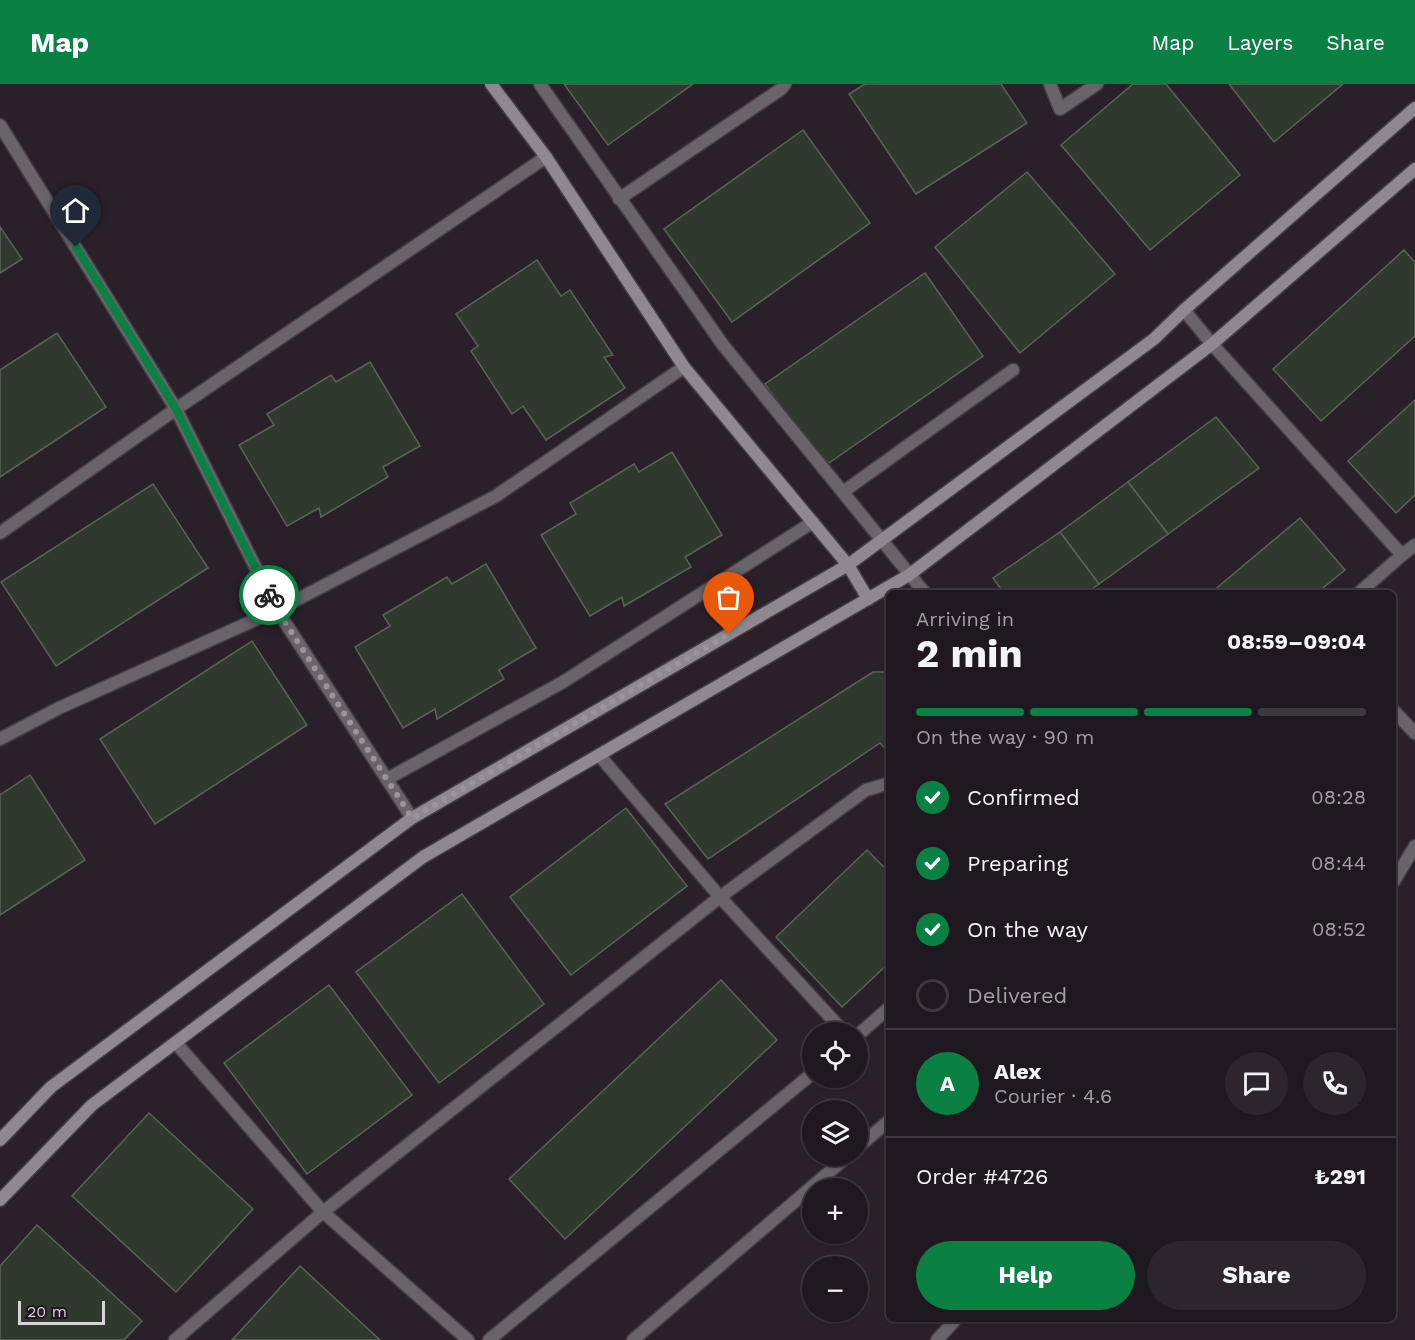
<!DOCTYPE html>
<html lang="en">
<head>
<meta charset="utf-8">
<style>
	body { margin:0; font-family:"Work Sans",sans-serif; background:#2d252d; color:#f1f3f6; height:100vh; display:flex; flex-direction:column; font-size:22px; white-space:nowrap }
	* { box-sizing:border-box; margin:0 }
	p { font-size:20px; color:#a2a0a5 }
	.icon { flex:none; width:33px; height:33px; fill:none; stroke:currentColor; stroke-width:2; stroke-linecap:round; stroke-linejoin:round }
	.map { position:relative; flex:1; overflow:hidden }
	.drawer { position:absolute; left:886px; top:506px; width:510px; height:732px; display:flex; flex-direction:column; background:#201820; border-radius:9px; box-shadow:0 2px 4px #0004,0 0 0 2px #3d373e }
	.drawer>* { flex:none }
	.tools { position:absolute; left:802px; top:938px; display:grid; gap:12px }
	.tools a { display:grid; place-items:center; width:66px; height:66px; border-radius:50%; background:#201820; box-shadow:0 2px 4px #0004,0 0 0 2px #3d373e; font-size:30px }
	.scale { position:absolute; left:18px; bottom:15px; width:87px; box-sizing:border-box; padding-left:6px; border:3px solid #d8d2d9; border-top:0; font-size:16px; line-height:21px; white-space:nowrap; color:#d8d2d9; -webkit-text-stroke:4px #201620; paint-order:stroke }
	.pin { position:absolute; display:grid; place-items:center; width:51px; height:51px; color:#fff; margin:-62px -26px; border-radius:50% 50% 50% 0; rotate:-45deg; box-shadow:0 0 6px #0007 }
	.pin .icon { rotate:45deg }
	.courier { position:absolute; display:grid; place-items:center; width:60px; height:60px; margin:-30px; border:4px solid #0b8043; border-radius:50%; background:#fff; color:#222; box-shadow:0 2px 8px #0007 }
	.headline em { font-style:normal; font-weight:700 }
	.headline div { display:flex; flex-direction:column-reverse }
	.headline { display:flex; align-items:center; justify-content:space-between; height:102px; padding:0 30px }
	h1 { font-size:39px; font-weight:700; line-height:45px }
	.bar { display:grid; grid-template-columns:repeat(4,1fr); gap:9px 6px; align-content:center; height:72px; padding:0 30px }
	.bar i { height:8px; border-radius:4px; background:#3d373e }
	.bar .on { background:#0b8043 }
	.bar p { grid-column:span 4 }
	.line { display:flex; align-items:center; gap:15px; padding:0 30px; border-top:2px solid #3d373e }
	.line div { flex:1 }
	.round { display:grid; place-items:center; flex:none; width:63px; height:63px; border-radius:32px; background:#2d252d }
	ol { padding:0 30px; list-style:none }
	li { display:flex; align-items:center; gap:18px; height:66px }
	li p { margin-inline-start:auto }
	li .icon { padding:6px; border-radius:50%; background:#0b8043; color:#fff; stroke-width:4 }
	li:last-child { color:#a2a0a5 }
	li i { width:33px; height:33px; border:3px solid #3d373e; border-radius:50% }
	.button { display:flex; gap:12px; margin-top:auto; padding:12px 30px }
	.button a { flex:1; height:69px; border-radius:36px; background:#0b8043; color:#fff; font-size:24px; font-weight:700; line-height:69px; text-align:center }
	.button a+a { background:#2d252d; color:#f1f3f6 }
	header { display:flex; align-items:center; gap:36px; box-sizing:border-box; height:84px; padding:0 30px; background:#0b8043; color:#fff }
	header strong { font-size:28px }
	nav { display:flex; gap:33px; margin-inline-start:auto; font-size:21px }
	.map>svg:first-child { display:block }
	.building { fill:#30392d; stroke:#596356; stroke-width:1.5 }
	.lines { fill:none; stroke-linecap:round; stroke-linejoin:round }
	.lane-casing { stroke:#463c46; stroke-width:15 }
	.street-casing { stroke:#463c46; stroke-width:15 }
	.secondary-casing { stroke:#463c46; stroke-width:15 }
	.lane { stroke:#696469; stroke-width:12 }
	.street { stroke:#696469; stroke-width:12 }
	.secondary { stroke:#908890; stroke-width:12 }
	.done { stroke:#9b949c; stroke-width:6; stroke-dasharray:0 10.8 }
	.route { stroke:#0b8043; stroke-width:8 }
</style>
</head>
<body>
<header>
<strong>Map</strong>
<nav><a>Map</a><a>Layers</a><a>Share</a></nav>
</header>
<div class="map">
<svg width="1415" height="1256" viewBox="0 0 1415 1256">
	<rect width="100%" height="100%" fill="#2a202a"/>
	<g class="building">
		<path d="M564,0h129l-85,61z"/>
		<path d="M865,0h136l26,39 -111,71 -67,-100z"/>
		<path d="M1133,0h33l74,91 -90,75 -89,-105z"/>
		<path d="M1229,0h114l-69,58z"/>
		<path d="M803,46l67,93 -138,99 -68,-93z"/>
		<path d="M1027,88l88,102 -95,79 -85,-106z"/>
		<path d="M0,143l22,32 -22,14z"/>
		<path d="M1404,166l11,12v74l-94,85 -48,-52z"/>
		<path d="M537,176l24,36 9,-6 43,65 -9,2 21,31 -79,52 -23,-34 -11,8 -41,-63 7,-5 -22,-32z"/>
		<path d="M925,189l58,83 -160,111 -58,-83z"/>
		<path d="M57,249l49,74 -106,70v-107z"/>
		<path d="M370,278l50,84 -37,21 5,10 -67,40 -2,-9 -32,18 -48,-81 35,-20 -7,-11 64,-39 5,7z"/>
		<path d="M1415,316v95l-19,18 -48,-52z"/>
		<path d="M1216,333l43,51 -91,66 -40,-52z"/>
		<path d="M672,368l50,83 -37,22 6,10 -67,39 -2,-9 -32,19 -49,-81 35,-21 -6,-11 64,-39 5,8z"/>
		<path d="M1128,398l40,52 -69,50 -39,-52z"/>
		<path d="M153,400l55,84 -152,98 -55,-84z"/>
		<path d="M1300,434l45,52 -27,22h-106z"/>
		<path d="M1060,448l39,52 -12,8h-84l-10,-14z"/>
		<path d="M486,480l50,84 -37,22 5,9 -67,40 -2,-10 -32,19 -48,-81 35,-21 -7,-11 64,-38 5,7z"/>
		<path d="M252,557l55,84 -152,99 -55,-85z"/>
		<path d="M873,588h17v82l-10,-11 -172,116 -43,-55z"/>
		<path d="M30,691l55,85 -85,55v-120z"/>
		<path d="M626,724l61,78 -116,89 -61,-78z"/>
		<path d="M867,766l23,23v89l-48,45 -66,-70z"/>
		<path d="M462,810l82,110 -105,79 -83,-111z"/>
		<path d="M721,896l56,60 -212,199 -56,-60z"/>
		<path d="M329,901l83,110 -105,79 -83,-111z"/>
		<path d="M149,1029l104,96 -77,83 -104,-96z"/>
		<path d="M37,1141l105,96 -18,19h-124v-74z"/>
		<path d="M300,1182l80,74h-148z"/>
	</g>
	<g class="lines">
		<defs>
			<g id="lane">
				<path d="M1050,0l10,25 37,-25"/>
				<path d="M619,115l162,-110 4,-5"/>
				<path d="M843,408l170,-122"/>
				<path d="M387,695l176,-97 250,-160"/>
				<path d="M720,813l146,-107 24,-7"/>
			</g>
			<g id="street">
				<path d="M540,0l183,261 201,247"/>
				<path d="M0,41l176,284 101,201 135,208"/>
				<path d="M1184,226l28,34 190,211 -42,37"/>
				<path d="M0,449l176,-124 370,-252"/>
				<path d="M1402,471l13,-10"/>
				<path d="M1394,627l21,22"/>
				<path d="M0,655l59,-31 218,-98 219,-114 188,-129"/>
				<path d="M599,671l121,142 124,135"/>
				<path d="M1394,797l21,-35"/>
				<path d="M858,951l32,-28"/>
				<path d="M176,959l147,169 145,128"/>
				<path d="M858,1063l32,-27"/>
				<path d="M175,1256l148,-128 397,-315"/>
				<path d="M489,1256l324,-267"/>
				<path d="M633,1256l216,-185"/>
				<path d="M937,1256l20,-22"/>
			</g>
			<g id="secondary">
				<path d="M491,0l55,73 138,210 164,198 20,34"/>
				<path d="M0,1056l51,-53 361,-269 436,-253 306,-226 30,-29 231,-202"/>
				<path d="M0,1116l92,-95 331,-248 486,-282 303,-231 203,-175"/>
			</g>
		</defs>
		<use href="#lane" class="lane-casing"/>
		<use href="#street" class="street-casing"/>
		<use href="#secondary" class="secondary-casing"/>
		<use href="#lane" class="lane"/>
		<use href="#street" class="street"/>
		<use href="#secondary" class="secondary"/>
	</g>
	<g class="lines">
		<path class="done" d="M269,511l8,15 135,208 317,-184"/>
		<path class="route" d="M76,163l100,162 93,186"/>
	</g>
</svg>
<div class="tools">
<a><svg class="icon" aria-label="locate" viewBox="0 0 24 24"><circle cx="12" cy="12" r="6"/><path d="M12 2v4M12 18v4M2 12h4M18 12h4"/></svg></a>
<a><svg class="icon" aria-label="layers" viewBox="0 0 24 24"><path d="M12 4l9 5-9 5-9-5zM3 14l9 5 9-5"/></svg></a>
<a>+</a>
<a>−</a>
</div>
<div class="scale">20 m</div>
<div class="pin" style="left:729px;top:550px;background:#ea580c"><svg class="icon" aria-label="bag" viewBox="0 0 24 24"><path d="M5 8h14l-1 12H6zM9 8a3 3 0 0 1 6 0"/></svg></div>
<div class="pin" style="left:76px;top:163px;background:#1f2937"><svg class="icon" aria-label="home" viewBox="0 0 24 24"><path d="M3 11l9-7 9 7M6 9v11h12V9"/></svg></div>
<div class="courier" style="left:269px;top:511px"><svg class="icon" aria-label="bike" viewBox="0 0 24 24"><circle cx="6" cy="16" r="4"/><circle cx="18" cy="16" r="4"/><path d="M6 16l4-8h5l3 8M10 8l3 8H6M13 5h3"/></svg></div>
<section class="drawer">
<div class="headline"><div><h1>2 min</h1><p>Arriving in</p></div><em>08:59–09:04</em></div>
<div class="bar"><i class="on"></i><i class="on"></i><i class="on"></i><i></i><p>On the way · 90 m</p></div>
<ol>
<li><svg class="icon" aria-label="check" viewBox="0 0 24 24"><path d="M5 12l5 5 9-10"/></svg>Confirmed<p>08:28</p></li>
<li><svg class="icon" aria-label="check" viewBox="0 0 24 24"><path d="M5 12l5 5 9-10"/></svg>Preparing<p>08:44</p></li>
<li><svg class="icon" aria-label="check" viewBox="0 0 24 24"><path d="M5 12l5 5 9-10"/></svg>On the way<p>08:52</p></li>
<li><i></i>Delivered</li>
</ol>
<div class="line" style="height:108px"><b class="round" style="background:#0b8043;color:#fff">A</b><div><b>Alex</b><p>Courier · 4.6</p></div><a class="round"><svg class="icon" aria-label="chat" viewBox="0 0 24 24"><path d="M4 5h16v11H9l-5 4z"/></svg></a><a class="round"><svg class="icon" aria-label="phone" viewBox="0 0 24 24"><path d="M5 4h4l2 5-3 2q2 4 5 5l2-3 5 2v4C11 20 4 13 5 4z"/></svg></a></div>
<div class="line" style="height:78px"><div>Order #4726</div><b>₺291</b></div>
<div class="button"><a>Help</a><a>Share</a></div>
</section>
</div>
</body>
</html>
